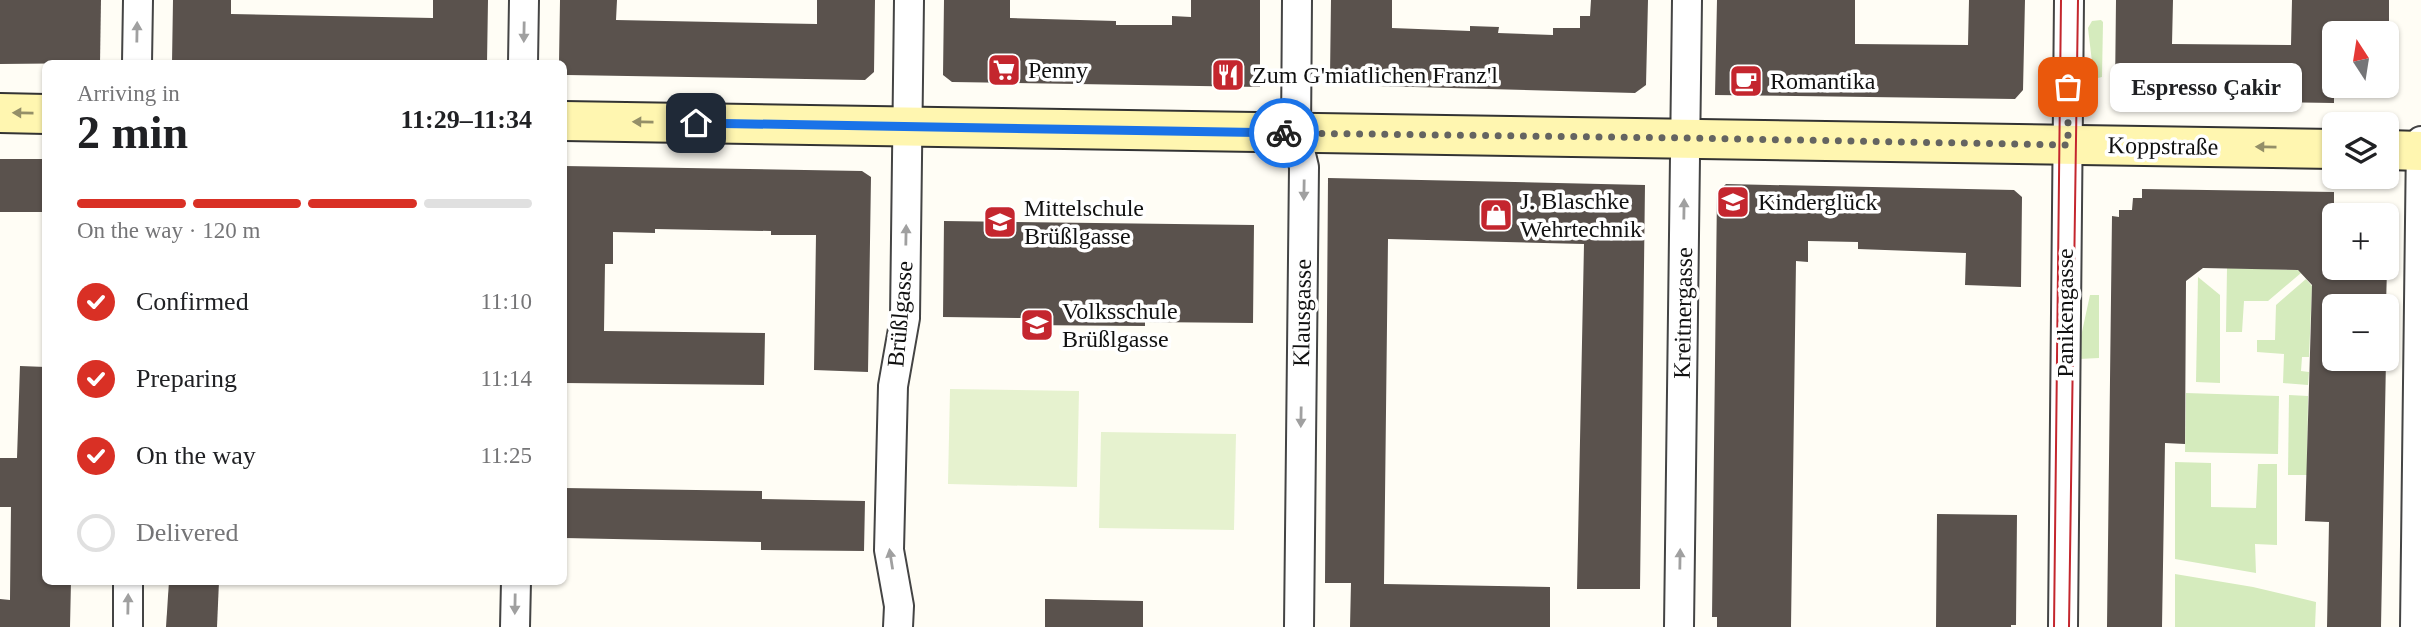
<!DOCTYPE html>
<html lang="en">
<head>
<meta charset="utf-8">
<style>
	body { margin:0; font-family:Georgia,serif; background:#f2f2f2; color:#202124; height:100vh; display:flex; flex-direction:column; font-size:26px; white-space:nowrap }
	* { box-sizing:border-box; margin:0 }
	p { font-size:23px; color:#757577 }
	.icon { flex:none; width:38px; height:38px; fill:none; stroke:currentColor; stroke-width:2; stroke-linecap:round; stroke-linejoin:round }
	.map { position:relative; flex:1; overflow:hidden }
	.sheet { position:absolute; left:42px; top:60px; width:525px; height:525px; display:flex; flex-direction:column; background:#fff; border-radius:10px; box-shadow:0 2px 5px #0004 }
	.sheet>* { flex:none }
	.needle { width:46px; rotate:348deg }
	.controls { position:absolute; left:2322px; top:21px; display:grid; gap:14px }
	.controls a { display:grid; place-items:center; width:77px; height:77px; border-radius:10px; background:#fff; box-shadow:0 2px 5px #0004; font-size:35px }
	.pin { position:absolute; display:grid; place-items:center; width:60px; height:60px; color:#fff; margin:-30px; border-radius:14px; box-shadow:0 4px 10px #0006 }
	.courier { position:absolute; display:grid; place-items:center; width:70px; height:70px; margin:-35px; border:5px solid #1a73e8; border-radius:50%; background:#fff; color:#222; box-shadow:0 2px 9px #0007 }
	.bubble { position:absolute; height:49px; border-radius:10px; background:#fff; box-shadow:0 2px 5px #0004; font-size:23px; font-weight:700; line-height:49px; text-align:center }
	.headline em { font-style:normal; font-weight:700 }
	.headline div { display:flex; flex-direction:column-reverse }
	.headline { display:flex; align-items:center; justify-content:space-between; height:119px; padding:0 35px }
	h1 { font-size:46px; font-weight:700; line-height:52px }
	.bar { display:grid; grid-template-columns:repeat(4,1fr); gap:10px 7px; align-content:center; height:84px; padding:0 35px }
	.bar i { height:9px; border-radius:5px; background:#e0e0e0 }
	.bar .selected { background:#d93025 }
	.bar p { grid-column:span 4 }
	ol { padding:0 35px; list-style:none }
	li { display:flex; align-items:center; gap:21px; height:77px }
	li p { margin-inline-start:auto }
	li .icon { padding:7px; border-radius:50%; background:#d93025; color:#fff; stroke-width:4 }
	li:last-child { color:#757577 }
	li i { width:38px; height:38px; border:4px solid #e0e0e0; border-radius:50% }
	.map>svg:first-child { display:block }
	.green { fill:#d5ebbd }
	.pitch { fill:#e6f2cf }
	.building { fill:#5a524d }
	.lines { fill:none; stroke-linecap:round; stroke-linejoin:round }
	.street-casing { stroke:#444; stroke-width:32 }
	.secondary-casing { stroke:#333; stroke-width:42 }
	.street { stroke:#fff; stroke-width:28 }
	.secondary { stroke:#fff6b0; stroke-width:38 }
	.tram { stroke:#c4262e; stroke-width:2 }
	.oneway { fill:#a0a0a0 }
	.oneway2 { fill:#948f68 }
	.done { stroke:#646461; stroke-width:7; stroke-dasharray:0 12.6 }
	.route { stroke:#1a73e8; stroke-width:9 }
	.labels { text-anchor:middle; stroke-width:7; stroke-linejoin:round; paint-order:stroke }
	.poi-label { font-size:24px; fill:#111; stroke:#fff; text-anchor:start }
	.street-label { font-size:24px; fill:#111; stroke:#fff }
</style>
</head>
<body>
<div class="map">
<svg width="2421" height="627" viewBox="0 0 2421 627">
	<rect width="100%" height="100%" fill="#fffdf5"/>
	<g class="green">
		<path d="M2101,20l2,2 -1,55 -8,2 -6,-51 4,-7z"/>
		<path d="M2227,268l71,2 3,3 -33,28h-24l-2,31h-16z"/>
		<path d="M2198,277l22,18v88l-24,-1z"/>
		<path d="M2306,279l6,7 -3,71h-7l-1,14 8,1 -1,13 -25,-2 1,-29 -27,-2v-12h18l1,-35z"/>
		<path d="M2090,295h9v63l-20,1 1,-18z"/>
		<path d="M2186,393l93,3 -1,58 -93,-2z"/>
		<path d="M2289,395l19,1 -1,79h-19z"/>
		<path d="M2175,462l36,1v44l45,1 2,-44h19v81l-22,-1 1,29 -81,-14z"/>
		<path d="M2175,574l78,13 63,15 -1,25h-140z"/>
	</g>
	<g class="pitch">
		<path d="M950,389l129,2 -2,96 -129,-3z"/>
		<path d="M1101,432l135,2 -2,96 -135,-2z"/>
	</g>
	<g class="building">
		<path d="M0,0h101l-1,63 -100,1z"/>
		<path d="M173,0h58v14l202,4v-18h55l-1,63h-315z"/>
		<path d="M560,0h57l-1,20 201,4v-24h58l-1,72 -9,8 -298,-5 -3,-3v-9h-5z"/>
		<path d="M944,0h66v18l106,3v4h56v-9l19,1v-17h69v87l-308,-5 -9,-7z"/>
		<path d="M1331,0h61v28l78,3v-5l29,1 -1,6 55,2v-7h27v-12h10l1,-16h57l-2,85 -11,8 -296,-8 -9,-9z"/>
		<path d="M1717,0h138v44l113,1 1,-45h56l-2,90 -8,9 -300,-4z"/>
		<path d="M2116,0h57l-1,44 119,1 1,-45h97v33h-55v70l-209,-3 -10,-10z"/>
		<rect x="0" y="159" width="46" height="53"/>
		<path d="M564,166l298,5 9,6 -3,195 -54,-2 2,-135h-45v-4l-116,-2v4l-42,-1v32h-8l-1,67 161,2 -1,52 -200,-2z"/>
		<path d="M1328,178l317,7 -5,404h-63l7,-345 -196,-5 -4,345 166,3v40h-200l1,-44h-26z"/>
		<path d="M1726,184l288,6 8,7 -1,90 -56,-2 1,-32 -108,-4v-7l-50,-1v21l-12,-1 -5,366h-74v-10h-5l5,-425z"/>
		<path d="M2142,189l192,3v76h53l-1,38h-52v53h52l-5,268h-54l2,-105 -24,-1 7,-236 -14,-15 -95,-2 -17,13 -1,163 -20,-1 -3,184h-55l5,-411 7,1v-7h13l1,-12h9z"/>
		<path d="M944,221l310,4 -1,98 -108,-1v4l-122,-1v-7l-80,-1z"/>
		<path d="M20,366l26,1v214h25l-1,46h-70v-28l10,1 1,-93h-11v-49h17z"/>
		<path d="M564,488l198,3v8l103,2 -1,50 -103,-1v-8l-197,-4z"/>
		<path d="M1937,514l80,1 -1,110h-5v2h-75z"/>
		<path d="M169,581h50l-2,46h-51z"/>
		<path d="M1045,599l98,2v26h-98z"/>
	</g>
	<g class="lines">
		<defs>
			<g id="street">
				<path d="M1297,0l-1,134 8,33 -5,460"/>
				<path d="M137,63l1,-63"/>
				<path d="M523,63l1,-63"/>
				<path d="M128,627v-46"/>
				<path d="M515,627l1,-46"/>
				<path d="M898,627l1,-21 -10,-56 4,-164 12,-68 4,-318"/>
				<path d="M1679,627l8,-627"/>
				<path d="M2063,627l6,-627"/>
				<path d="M2415,627l6,-486"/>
			</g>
			<g id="secondary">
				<path d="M0,113l46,1"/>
				<path d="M564,121l1770,28"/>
				<path d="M2387,150l34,1"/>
			</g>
		</defs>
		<use href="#street" class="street-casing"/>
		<use href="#secondary" class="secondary-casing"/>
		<use href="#street" class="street"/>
		<use href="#secondary" class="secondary"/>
		<g class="tram">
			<path d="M2054,627l7,-627"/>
			<path d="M2069,627l9,-627"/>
		</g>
	</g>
	<defs><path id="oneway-solid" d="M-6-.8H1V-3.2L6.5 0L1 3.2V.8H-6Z" transform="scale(1.75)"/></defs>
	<g class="oneway">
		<use href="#oneway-solid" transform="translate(137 32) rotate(-89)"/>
		<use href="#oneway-solid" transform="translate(524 32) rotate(91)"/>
		<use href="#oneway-solid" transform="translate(1304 190) rotate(91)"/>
		<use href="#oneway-solid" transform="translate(1684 209) rotate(-89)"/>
		<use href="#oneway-solid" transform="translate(906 235) rotate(-89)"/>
		<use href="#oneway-solid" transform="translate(1301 417) rotate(91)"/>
		<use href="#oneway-solid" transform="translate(891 559) rotate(-99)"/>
		<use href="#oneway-solid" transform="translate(1680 559) rotate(-89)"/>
		<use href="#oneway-solid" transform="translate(128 604) rotate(-89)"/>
		<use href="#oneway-solid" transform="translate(515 604) rotate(91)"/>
	</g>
	<g class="oneway2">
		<use href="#oneway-solid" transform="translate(23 113) rotate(-179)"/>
		<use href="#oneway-solid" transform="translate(643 122) rotate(-179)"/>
		<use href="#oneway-solid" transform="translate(2266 147) rotate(-179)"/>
	</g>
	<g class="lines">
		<path class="done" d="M1284,133l401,5 383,7v-58"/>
		<path class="route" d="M696,123l588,10"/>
	</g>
	<defs>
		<symbol id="supermarket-square" viewBox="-11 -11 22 22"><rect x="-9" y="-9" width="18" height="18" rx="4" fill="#c4262e" stroke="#fff"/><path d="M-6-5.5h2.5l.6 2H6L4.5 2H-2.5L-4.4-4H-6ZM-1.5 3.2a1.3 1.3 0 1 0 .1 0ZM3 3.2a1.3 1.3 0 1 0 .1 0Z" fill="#fff"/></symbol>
		<symbol id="restaurant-square" viewBox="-11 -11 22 22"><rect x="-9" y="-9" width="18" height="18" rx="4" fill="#c4262e" stroke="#fff"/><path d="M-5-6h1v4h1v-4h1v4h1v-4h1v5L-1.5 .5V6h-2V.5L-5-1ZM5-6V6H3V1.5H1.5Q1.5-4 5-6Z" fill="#fff"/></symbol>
		<symbol id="cafe-square" viewBox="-11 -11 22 22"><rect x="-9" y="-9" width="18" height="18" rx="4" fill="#c4262e" stroke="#fff"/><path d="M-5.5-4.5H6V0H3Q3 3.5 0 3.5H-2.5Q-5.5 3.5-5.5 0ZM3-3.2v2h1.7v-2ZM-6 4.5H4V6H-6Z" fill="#fff"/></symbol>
		<symbol id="school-square" viewBox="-11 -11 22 22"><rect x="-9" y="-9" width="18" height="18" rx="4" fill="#c4262e" stroke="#fff"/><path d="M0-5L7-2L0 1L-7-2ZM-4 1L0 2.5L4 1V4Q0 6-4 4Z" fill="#fff"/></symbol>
		<symbol id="shop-square" viewBox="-11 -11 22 22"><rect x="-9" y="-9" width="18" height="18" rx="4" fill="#c4262e" stroke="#fff"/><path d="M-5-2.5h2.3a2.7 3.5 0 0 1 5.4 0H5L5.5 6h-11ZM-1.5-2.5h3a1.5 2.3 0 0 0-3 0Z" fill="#fff"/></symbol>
	</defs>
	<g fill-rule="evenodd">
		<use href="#supermarket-square" x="985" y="51" width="38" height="38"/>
		<use href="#restaurant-square" x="1209" y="56" width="38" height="38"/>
		<use href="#cafe-square" x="1727" y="62" width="38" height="38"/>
		<use href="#school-square" x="1714" y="183" width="38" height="38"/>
		<use href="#shop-square" x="1477" y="196" width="38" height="38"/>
		<use href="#school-square" x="981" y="203" width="38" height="38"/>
		<use href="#school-square" x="1018" y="306" width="38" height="38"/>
	</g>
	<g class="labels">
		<g class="poi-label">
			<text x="1028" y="78">Penny</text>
			<text x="1252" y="83">Zum G'miatlichen Franz'l</text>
			<text x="1770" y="89">Romantika</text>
			<text x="1520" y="209">J. Blaschke<tspan x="1520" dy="28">Wehrtechnik</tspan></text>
			<text x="1758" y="210">Kinderglück</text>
			<text x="1024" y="216">Mittelschule<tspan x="1024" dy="28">Brüßlgasse</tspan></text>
			<text x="1062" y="319">Volksschule<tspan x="1062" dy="28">Brüßlgasse</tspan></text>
		</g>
		<g class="street-label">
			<text transform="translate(2163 146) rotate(1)" y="8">Koppstraße</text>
			<text transform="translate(1302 313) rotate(-89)" y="8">Klausgasse</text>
			<text transform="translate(1683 313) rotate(-89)" y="8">Kreitnergasse</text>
			<text transform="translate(2065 313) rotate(-90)" y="8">Panikengasse</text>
			<text transform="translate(900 314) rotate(-85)" y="8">Brüßlgasse</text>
		</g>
	</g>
</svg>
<div class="controls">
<a><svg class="needle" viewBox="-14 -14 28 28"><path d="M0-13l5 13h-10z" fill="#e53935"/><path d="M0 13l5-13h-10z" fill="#757577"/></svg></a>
<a><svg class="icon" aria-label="layers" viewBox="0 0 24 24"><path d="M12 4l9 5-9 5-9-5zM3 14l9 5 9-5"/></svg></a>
<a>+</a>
<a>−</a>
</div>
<div class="pin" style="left:2068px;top:87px;background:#ea580c"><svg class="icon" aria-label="bag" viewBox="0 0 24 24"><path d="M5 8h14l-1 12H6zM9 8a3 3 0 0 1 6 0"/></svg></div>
<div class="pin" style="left:696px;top:123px;background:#1f2937"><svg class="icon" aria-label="home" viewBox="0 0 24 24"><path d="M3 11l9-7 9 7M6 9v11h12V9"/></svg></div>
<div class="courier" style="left:1284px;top:133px"><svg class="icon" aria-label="bike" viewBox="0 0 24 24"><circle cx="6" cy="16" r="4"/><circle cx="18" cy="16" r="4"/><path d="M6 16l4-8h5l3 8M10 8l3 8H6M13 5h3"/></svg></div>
<div class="bubble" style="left:2110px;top:63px;width:192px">Espresso Çakir</div>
<section class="sheet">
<div class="headline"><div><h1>2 min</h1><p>Arriving in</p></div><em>11:29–11:34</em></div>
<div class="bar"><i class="selected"></i><i class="selected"></i><i class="selected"></i><i></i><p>On the way · 120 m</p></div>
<ol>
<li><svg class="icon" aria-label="check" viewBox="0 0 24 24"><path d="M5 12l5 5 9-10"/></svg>Confirmed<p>11:10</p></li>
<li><svg class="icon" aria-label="check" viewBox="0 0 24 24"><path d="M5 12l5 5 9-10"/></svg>Preparing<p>11:14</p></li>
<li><svg class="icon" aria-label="check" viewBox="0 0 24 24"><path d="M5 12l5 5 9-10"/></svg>On the way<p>11:25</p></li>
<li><i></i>Delivered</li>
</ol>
</section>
</div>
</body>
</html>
